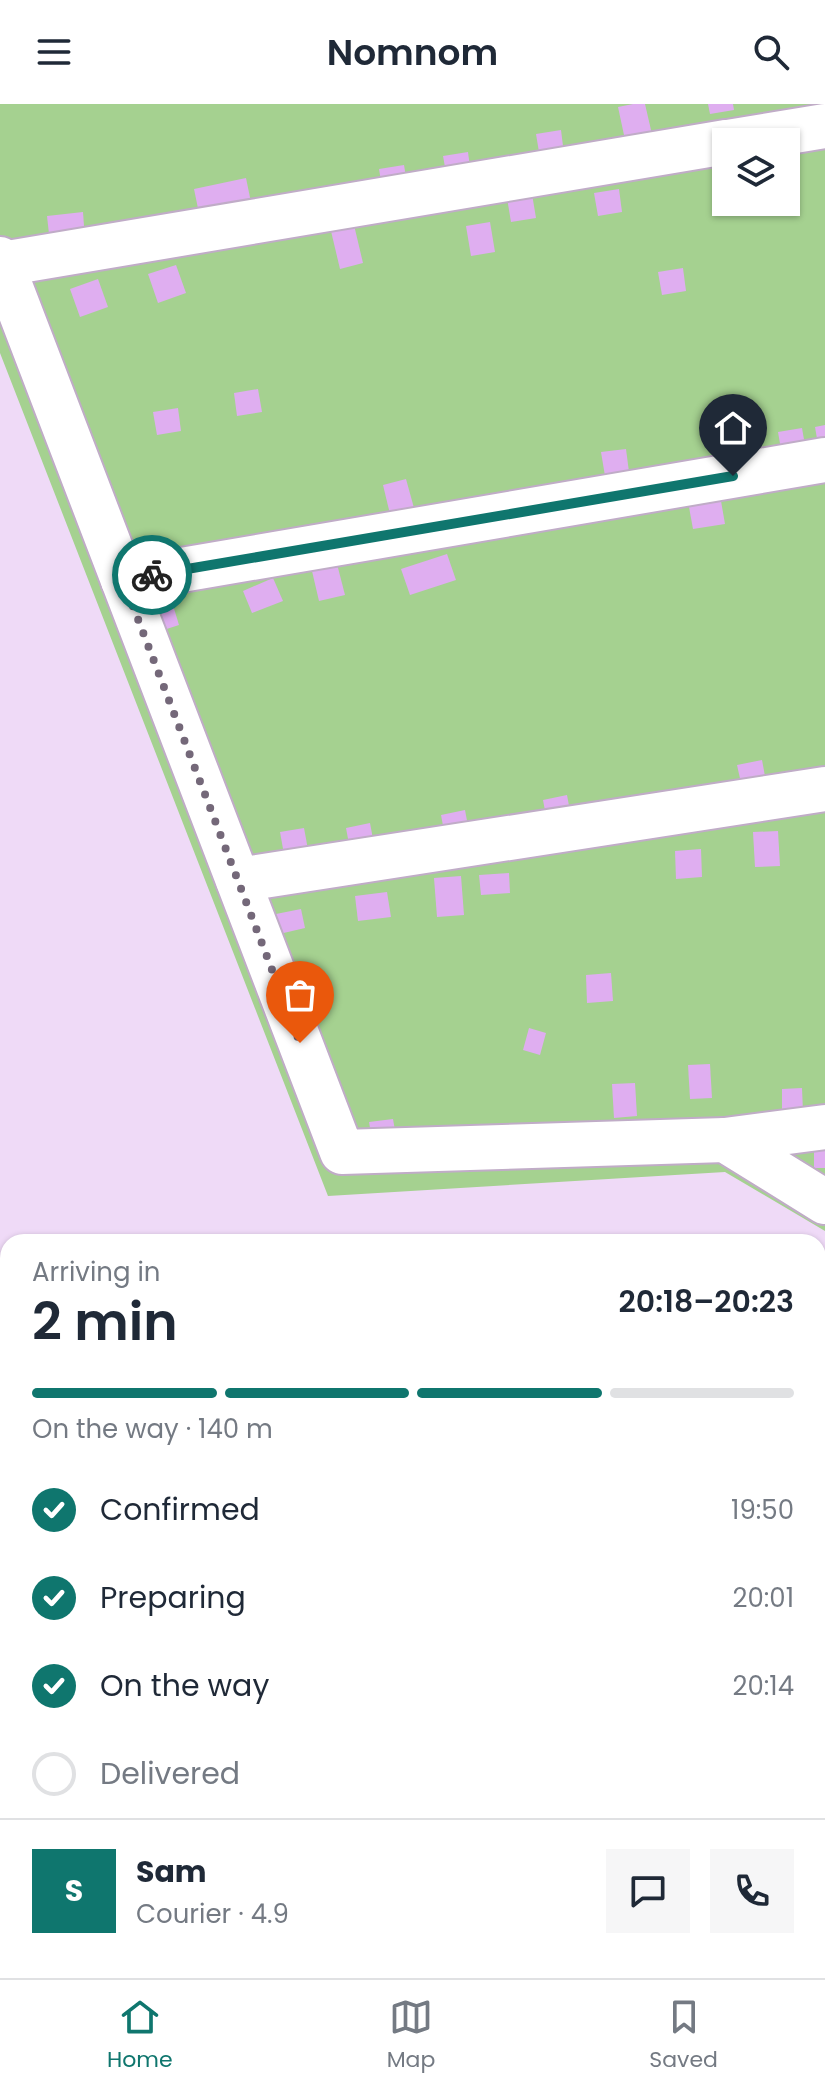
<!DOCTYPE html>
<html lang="en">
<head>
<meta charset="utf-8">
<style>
	body { margin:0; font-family:Poppins,sans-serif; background:#f6f6f7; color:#1f2937; height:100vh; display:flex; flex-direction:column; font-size:30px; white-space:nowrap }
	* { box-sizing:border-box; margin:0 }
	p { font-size:26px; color:#747a83 }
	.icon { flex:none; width:44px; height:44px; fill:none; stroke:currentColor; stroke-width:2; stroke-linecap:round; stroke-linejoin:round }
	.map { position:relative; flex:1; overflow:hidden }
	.details { position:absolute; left:0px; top:1130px; width:826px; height:744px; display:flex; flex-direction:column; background:#fff; border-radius:24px 24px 0 0; box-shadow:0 2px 6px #0004 }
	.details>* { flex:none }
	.tools { position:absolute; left:712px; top:24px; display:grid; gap:16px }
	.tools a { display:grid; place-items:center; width:88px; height:88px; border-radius:0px; background:#fff; box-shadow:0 2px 6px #0004; font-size:40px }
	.pin { position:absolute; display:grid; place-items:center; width:68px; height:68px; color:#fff; margin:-82px -34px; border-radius:50% 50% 50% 0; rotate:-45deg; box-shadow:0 0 8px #0007 }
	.pin .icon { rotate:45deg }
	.courier { position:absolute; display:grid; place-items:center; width:80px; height:80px; margin:-40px; border:6px solid #0f766e; border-radius:50%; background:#fff; color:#222; box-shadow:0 2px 10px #0007 }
	.headline em { font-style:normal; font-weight:600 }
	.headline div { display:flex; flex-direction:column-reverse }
	.headline { display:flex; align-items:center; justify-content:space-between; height:136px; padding:0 32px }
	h1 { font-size:52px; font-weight:600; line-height:60px }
	.bar { display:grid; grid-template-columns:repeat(4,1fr); gap:12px 8px; align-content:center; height:96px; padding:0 32px }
	.bar i { height:10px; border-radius:6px; background:#e0e1e3 }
	.bar .current { background:#0f766e }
	.bar p { grid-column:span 4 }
	.line { display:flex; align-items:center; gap:20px; padding:0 32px; border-top:2px solid #e0e1e3 }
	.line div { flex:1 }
	.round { display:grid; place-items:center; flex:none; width:84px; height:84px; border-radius:0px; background:#f6f6f7 }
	ol { padding:0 32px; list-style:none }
	li { display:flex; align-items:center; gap:24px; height:88px }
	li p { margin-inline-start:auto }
	li .icon { padding:8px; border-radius:50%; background:#0f766e; color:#fff; stroke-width:4 }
	li:last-child { color:#747a83 }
	li i { width:44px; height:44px; border:4px solid #e0e1e3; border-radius:50% }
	header { display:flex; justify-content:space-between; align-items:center; height:104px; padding:0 32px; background:#fff; font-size:36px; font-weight:600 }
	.menu { display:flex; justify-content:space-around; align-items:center; height:112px; border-top:2px solid #e0e1e3; background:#fff; font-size:22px; color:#747a83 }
	.menu a { display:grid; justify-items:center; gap:4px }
	.menu .current { color:#0f766e }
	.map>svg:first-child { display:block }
	.green { fill:#a5d190; fill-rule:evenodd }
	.building { fill:#dfaef0 }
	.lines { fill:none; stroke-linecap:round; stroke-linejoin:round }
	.minor-casing { stroke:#c0acc7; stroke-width:48 }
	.minor { stroke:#fff; stroke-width:44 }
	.done { stroke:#746879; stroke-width:8; stroke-dasharray:0 14.4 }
	.route { stroke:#0f766e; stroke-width:10 }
</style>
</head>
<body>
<header><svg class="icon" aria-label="menu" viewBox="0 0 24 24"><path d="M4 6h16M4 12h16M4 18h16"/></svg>Nomnom<svg class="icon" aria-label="search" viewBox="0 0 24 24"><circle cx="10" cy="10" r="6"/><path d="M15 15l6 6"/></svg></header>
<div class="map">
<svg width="825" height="1874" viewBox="0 0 825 1874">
	<rect width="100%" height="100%" fill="#efdaf7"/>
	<g class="green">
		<path d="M0,0h825v1127l-100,-59 -397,24 -328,-843zM726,38h60v60h-60z"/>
		<path d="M818,1239l7,2v303l-7,3z"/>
		<path d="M8,1378v488h622v8h-630v-470z"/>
	</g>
	<g class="building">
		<path d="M633,0h12l9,39 -27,6 -9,-42z"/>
		<path d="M708,0h25l1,6 -24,4z"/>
		<path d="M561,26l3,24 -24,4 -4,-24z"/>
		<path d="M468,48l3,23 -24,3 -4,-22z"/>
		<path d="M404,61l4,24 -25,4 -4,-24z"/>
		<path d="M246,74l7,34 -52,11 -7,-34z"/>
		<path d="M619,85l3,23 -24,4 -4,-23z"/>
		<path d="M532,90l4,24 -25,4 -4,-24z"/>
		<path d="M83,108l2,28 -35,3 -3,-27z"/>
		<path d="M490,118l5,30 -24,4 -5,-30z"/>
		<path d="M354,121l9,38 -23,6 -9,-38z"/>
		<path d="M176,161l10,28 -28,10 -10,-29z"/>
		<path d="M683,164l3,23 -24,4 -4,-23z"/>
		<path d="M98,175l10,28 -28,10 -10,-28z"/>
		<path d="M258,285l4,23 -25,4 -3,-23z"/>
		<path d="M178,304l3,23 -24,4 -4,-23z"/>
		<path d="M825,321v24l-6,1 -4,-23z"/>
		<path d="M802,324l4,23 -24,4 -4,-23z"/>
		<path d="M626,345l3,23 -24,4 -4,-24z"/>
		<path d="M406,375l8,29 -24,6 -7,-29z"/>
		<path d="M721,397l4,23 -32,5 -4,-22z"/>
		<path d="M447,450l9,26 -46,15 -9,-26z"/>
		<path d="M337,460l8,31 -26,6 -7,-30z"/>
		<path d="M273,474l10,23 -31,12 -9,-22z"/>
		<path d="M172,498l7,23 -31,10 -8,-24z"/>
		<path d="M762,656l5,27 -24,5 -6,-27z"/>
		<path d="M567,691l5,27 -24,5 -5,-27z"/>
		<path d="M465,706l5,27 -24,5 -5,-27z"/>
		<path d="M370,719l5,27 -24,5 -5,-27z"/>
		<path d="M304,724l5,27 -24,5 -5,-28z"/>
		<path d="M778,727l2,35 -25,1 -2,-35z"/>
		<path d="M701,745l1,28 -26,2 -1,-28z"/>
		<path d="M509,769l1,20 -29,2 -2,-20z"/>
		<path d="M461,772l3,39 -27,2 -3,-39z"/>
		<path d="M387,788l4,25 -33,4 -3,-25z"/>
		<path d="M301,805l4,19 -30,7 -4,-20z"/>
		<path d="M611,869l2,28 -26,2 -1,-28z"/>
		<path d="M529,924l17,5 -6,22 -17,-5z"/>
		<path d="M710,960l2,34 -22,1 -2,-34z"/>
		<path d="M635,979l2,33 -23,2 -2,-34z"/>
		<path d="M802,984l1,24 -21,1v-24z"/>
		<path d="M393,1015l3,17 -24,4 -3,-18z"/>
		<rect x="814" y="1045" width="11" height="19"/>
	</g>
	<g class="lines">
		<defs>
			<g id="minor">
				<path d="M728,38l97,-16"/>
				<path d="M0,155l342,893 383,-12 100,62"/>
				<path d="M2,160l724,-122"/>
				<path d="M123,476l702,-120"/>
				<path d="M238,776l587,-91"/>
				<path d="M725,1036l100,-13"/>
			</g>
		</defs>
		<use href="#minor" class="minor-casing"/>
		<use href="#minor" class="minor"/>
	</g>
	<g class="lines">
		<path class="done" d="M152,471l-29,5 177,463"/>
		<path class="route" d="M152,471l581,-99"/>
	</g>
</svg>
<div class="tools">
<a><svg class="icon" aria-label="layers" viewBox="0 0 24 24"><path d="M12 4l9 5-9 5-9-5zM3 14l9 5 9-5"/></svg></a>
</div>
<div class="pin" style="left:300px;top:939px;background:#ea580c"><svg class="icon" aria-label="bag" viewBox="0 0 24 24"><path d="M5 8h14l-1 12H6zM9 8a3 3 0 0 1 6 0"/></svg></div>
<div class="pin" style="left:733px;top:372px;background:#1f2937"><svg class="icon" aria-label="home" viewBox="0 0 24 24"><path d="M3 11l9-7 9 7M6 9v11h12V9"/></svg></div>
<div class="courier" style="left:152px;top:471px"><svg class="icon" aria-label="bike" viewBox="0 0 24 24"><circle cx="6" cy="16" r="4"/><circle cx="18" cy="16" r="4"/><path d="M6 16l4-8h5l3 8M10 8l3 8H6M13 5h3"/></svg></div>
<section class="details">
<div class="headline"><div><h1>2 min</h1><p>Arriving in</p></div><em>20:18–20:23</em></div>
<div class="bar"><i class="current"></i><i class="current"></i><i class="current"></i><i></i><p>On the way · 140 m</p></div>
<ol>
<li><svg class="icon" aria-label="check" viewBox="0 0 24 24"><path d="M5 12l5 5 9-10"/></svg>Confirmed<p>19:50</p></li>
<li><svg class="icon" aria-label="check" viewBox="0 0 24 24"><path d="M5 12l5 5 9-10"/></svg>Preparing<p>20:01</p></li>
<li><svg class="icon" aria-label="check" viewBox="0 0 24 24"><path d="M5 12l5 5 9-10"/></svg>On the way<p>20:14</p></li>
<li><i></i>Delivered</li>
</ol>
<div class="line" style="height:144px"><b class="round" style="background:#0f766e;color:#fff">S</b><div><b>Sam</b><p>Courier · 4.9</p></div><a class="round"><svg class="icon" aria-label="chat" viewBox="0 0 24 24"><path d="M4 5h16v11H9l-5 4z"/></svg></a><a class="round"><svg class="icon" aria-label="phone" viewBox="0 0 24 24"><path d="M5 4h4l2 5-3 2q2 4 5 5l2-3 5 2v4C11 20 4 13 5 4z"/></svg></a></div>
</section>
</div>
<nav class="menu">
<a class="current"><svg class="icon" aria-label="home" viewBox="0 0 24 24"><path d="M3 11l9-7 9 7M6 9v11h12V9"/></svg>Home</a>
<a><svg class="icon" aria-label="map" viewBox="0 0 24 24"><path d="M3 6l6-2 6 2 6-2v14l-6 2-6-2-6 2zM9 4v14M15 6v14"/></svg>Map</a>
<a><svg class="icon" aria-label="saved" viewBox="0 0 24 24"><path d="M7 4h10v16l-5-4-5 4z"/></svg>Saved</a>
</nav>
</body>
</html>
